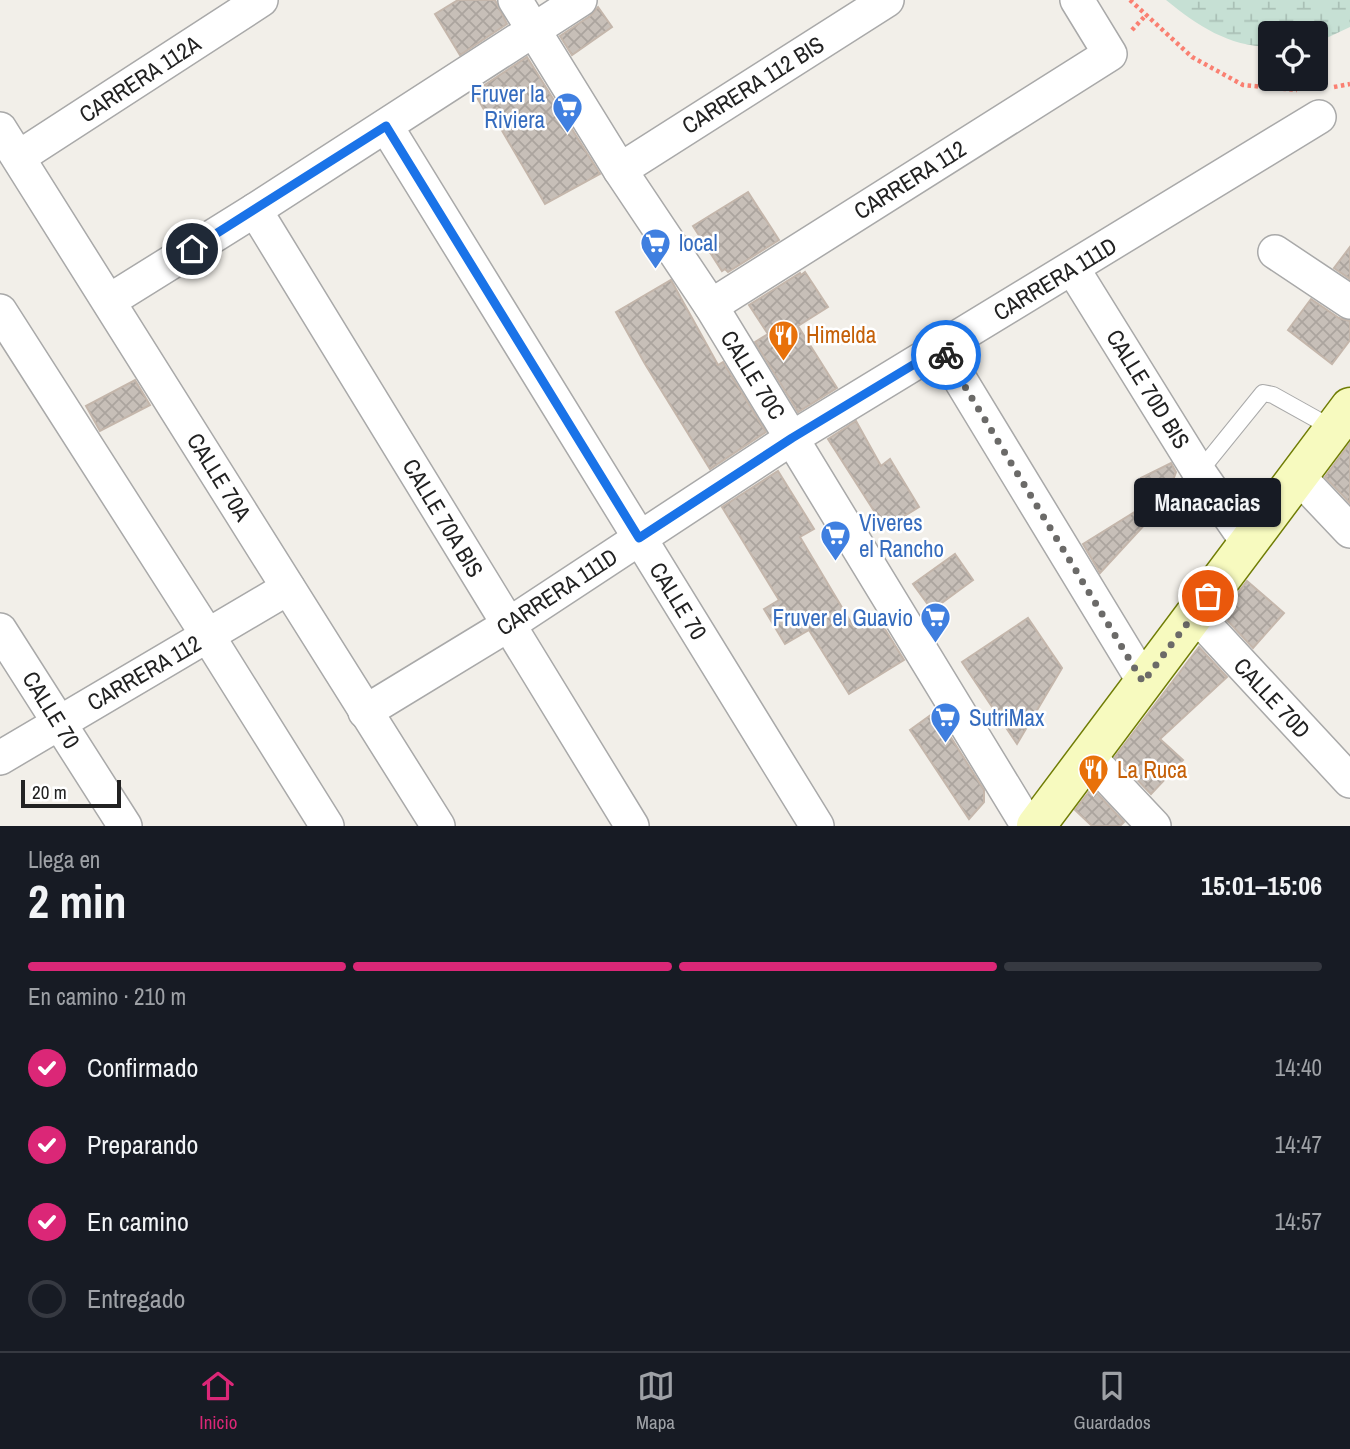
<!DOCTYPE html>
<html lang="es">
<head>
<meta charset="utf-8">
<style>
	body { margin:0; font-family:"Archivo Narrow",sans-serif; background:#20242c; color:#f1f3f6; height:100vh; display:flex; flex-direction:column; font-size:26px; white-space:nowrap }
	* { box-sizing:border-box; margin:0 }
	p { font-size:23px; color:#9ea1a6 }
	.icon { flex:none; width:38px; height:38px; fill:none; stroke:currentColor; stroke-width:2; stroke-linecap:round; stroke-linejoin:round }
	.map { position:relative; height:826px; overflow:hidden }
	.panel { display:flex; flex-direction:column; background:#171b24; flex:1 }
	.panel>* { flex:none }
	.controls { position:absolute; left:1258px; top:21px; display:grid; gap:14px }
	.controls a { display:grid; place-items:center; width:70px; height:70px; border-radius:7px; background:#171b24; box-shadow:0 2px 5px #0004; font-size:35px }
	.scale { position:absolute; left:21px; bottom:18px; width:100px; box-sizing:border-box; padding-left:7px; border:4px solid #222; border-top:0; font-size:19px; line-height:24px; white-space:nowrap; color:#222; -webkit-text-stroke:5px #fff; paint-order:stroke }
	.pin { position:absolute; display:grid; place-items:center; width:60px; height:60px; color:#fff; margin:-30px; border:4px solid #fff; border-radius:50%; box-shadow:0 2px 7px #0007 }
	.courier { position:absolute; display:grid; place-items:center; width:70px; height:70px; margin:-35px; border:5px solid #1a73e8; border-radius:50%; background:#fff; color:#222; box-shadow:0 2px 9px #0007 }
	.bubble { position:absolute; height:49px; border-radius:7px; background:#171b24; box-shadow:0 2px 5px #0004; font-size:23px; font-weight:700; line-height:49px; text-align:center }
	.overview em { font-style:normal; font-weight:700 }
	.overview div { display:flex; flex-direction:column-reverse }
	.overview { display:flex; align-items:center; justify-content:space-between; height:119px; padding:0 28px }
	h1 { font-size:46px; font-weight:700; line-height:52px }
	.bar { display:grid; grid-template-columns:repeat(4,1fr); gap:10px 7px; align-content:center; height:84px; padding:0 28px }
	.bar i { height:9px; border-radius:5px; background:#363941 }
	.bar .current { background:#db2777 }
	.bar p { grid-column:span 4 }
	ol { padding:0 28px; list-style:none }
	li { display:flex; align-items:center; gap:21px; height:77px }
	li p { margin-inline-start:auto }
	li .icon { padding:7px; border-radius:50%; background:#db2777; color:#fff; stroke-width:4 }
	li:last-child { color:#9ea1a6 }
	li i { width:38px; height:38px; border:4px solid #363941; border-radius:50% }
	.menu { display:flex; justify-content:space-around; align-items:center; height:98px; border-top:2px solid #363941; background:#171b24; font-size:19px; color:#9ea1a6 }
	.menu a { display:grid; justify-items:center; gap:4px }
	.menu .current { color:#db2777 }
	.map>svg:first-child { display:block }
	.wetland { fill:url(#wetland-marsh) }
	.building { fill:url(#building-cross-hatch); stroke:#c4b6ab; stroke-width:2 }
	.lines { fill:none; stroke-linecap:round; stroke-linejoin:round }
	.service-casing { stroke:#a9a9a9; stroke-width:18 }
	.minor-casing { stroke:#a9a9a9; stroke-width:36 }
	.secondary-casing { stroke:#707d05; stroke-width:41 }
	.path { stroke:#fa8072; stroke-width:4.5; stroke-dasharray:3.5 3.5; stroke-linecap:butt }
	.service { stroke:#fff; stroke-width:16 }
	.minor { stroke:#fff; stroke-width:33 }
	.secondary { stroke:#f7fabf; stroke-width:38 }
	.done { stroke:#6b6a68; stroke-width:7; stroke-dasharray:0 12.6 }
	.route { stroke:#1a73e8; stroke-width:9 }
	.labels { text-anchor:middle; stroke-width:5; stroke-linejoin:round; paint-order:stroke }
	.street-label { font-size:23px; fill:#222; stroke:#fff }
	.shop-label { font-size:23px; fill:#366cbe; stroke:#fff; text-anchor:start }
	.food-label { font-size:23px; fill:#c56008; stroke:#fff; text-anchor:start }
</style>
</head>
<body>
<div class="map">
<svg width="1350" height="826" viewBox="0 0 1350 826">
	<defs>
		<pattern id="wetland-marsh" width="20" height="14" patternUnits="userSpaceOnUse" patternTransform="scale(1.75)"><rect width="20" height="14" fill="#c6e0d4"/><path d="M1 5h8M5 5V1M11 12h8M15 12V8" fill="none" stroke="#aac0b6"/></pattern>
		<pattern id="building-cross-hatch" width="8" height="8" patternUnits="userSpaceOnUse" patternTransform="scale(1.75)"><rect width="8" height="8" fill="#c7bfb8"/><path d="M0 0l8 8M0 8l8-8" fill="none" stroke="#aba49e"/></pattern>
	</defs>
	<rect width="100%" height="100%" fill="#f2efe9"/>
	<path class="wetland" d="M1166,0h184v27l-34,16v-10h-46v14c-42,-1 -72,-21 -104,-47z"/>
	<g class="building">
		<path d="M458,0h37l12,24 -47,31 -25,-41z"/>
		<path d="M598,7l14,20 -40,28 -12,-19 30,-20z"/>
		<path d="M527,57l73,117 -55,30 -51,-87 -4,3 -16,-28z"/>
		<path d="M748,192l31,48 -51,32 -3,-3 -3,2 -29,-45z"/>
		<path d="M1350,247v32l-16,-11z"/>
		<path d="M805,272l23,35 -30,19 39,62 -39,24 -43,-70 13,-8 -19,-29 51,-32 1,2z"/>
		<path d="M671,280l47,85 5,-3 43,70 -56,37 -65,-105 -29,-52z"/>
		<path d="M1311,299l28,19 11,3v19l-18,24 -44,-34z"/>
		<path d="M135,380l15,25 -50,26 -14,-25z"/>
		<path d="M856,421l25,45 9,-7 29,48 -34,21 -57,-89z"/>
		<path d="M1350,443v60l-25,-26z"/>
		<path d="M1171,463l5,9 -15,41 -2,-4 -59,64 -17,-29 71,-44 -13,-22z"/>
		<path d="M778,471l36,58 -14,8 53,89 22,-13 29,47 -55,34 -40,-64 -24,14 -21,-35 15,-9 -57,-93z"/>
		<path d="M955,554l18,26 -41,30 -19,-26z"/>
		<path d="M1247,581l37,32 -31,35 -28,-30 3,-3 -4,-4z"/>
		<path d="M1028,618l34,50 -45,76 -55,-82z"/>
		<path d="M1199,647l28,30 -67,62 23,21 -32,34 -36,-37z"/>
		<path d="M935,712l49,78v12l-15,17 -59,-89z"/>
		<path d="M1092,788l32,34 -4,4h-28l-17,-16z"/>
	</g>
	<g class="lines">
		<defs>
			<path id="service" d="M1199,472l64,-79 10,2 61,34"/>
			<g id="minor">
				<path d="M515,0l105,170 91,136 317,520"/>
				<path d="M386,126l431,700"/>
				<path d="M0,129l438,697"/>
				<path d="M19,157l242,-157"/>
				<path d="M620,170l267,-170"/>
				<path d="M255,210l377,616"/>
				<path d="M1275,252l75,50"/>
				<path d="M1073,269l126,203 49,71"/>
				<path d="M109,301l146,-91 325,-210"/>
				<path d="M711,306l399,-252 -33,-54"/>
				<path d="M0,311l208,325 119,190"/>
				<path d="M941,348l203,334"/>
				<path d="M1298,476l52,55"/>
				<path d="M1195,614l155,167"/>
				<path d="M0,630l125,196"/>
				<path d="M365,712l143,-87 284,-187 527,-321"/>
				<path d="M1088,756l66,70"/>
				<path d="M0,758l288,-170"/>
			</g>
			<path id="secondary" d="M1036,826l314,-419"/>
		</defs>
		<use href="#service" class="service-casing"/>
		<use href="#minor" class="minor-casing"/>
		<use href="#secondary" class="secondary-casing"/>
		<g class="path">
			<path d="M1130,0l62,57 51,28 54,5"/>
			<path d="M1132,30l14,-15"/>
			<path d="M1334,87l16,-3"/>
		</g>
		<use href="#service" class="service"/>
		<use href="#minor" class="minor"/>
		<use href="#secondary" class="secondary"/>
	</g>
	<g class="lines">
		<path class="done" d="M946,355l197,327 65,-86"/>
		<path class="route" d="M192,249l194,-123 253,412 153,-100 149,-90 5,7"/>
	</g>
	<defs>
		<symbol id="supermarket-pin" viewBox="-11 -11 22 30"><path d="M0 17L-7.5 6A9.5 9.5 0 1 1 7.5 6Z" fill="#3f7fe0" stroke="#fff"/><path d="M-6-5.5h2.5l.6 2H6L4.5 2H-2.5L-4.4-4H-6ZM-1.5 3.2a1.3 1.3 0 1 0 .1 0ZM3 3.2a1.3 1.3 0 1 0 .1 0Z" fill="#fff"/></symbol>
		<symbol id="restaurant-pin" viewBox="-11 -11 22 30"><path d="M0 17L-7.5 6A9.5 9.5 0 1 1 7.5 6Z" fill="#e8710a" stroke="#fff"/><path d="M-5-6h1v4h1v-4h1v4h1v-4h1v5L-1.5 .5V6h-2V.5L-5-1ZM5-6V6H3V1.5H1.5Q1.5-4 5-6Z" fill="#fff"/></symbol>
	</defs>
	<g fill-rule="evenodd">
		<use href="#supermarket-pin" x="550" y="90" width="35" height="47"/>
		<use href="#supermarket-pin" x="638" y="226" width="35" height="47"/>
		<use href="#restaurant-pin" x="766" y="318" width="35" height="47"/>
		<use href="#supermarket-pin" x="818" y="518" width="35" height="47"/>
		<use href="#supermarket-pin" x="918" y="600" width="35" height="47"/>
		<use href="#supermarket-pin" x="928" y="700" width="35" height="47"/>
		<use href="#restaurant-pin" x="1076" y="752" width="35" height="47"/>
	</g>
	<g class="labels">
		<g class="street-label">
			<text transform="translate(140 79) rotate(-33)" y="8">CARRERA 112A</text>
			<text transform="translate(753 85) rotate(-32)" y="8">CARRERA 112 BIS</text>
			<text transform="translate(910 180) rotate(-32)" y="8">CARRERA 112</text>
			<text transform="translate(1055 279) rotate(-31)" y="8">CARRERA 111D</text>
			<text transform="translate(753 375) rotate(58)" y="8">CALLE 70C</text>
			<text transform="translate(1148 389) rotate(58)" y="8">CALLE 70D BIS</text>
			<text transform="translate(219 477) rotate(58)" y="8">CALLE 70A</text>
			<text transform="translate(443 518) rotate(59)" y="8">CALLE 70A BIS</text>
			<text transform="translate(557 592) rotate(-33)" y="8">CARRERA 111D</text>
			<text transform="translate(678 601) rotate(58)" y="8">CALLE 70</text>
			<text transform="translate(144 673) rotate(-30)" y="8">CARRERA 112</text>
			<text transform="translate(1272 698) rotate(47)" y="8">CALLE 70D</text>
			<text transform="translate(51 710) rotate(58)" y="8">CALLE 70</text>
		</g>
		<g class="shop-label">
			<text x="545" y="102" text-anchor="end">Fruver la<tspan x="545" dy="26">Riviera</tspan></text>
			<text x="679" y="251">local</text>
			<text x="859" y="531">Viveres<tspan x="859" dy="26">el Rancho</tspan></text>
			<text x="913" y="626" text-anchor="end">Fruver el Guavio</text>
			<text x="969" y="726">SutriMax</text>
		</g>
		<g class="food-label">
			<text x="806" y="343">Himelda</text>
			<text x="1117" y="778">La Ruca</text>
		</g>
	</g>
</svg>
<div class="controls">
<a><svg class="icon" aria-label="locate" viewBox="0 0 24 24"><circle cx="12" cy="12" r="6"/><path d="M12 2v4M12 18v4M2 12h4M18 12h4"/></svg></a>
</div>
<div class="scale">20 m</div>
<div class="pin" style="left:1208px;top:596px;background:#ea580c"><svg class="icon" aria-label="bag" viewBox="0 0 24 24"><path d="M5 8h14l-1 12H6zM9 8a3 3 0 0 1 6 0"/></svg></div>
<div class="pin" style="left:192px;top:249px;background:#1f2937"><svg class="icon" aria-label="home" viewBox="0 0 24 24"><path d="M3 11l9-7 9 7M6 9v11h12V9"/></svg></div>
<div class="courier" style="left:946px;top:355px"><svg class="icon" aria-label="bike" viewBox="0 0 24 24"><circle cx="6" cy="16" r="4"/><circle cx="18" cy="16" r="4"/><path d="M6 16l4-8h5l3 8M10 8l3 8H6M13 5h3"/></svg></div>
<div class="bubble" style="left:1134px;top:478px;width:147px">Manacacias</div>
</div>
<section class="panel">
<div class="overview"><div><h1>2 min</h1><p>Llega en</p></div><em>15:01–15:06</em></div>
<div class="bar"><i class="current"></i><i class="current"></i><i class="current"></i><i></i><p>En camino · 210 m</p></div>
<ol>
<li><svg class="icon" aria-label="check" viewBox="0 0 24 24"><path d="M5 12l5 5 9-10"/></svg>Confirmado<p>14:40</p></li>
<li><svg class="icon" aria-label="check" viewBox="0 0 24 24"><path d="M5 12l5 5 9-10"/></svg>Preparando<p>14:47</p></li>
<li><svg class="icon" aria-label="check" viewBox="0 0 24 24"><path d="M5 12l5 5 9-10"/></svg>En camino<p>14:57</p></li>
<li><i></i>Entregado</li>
</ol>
</section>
<nav class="menu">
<a class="current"><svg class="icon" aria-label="home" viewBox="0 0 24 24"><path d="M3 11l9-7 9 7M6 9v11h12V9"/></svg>Inicio</a>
<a><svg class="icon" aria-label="map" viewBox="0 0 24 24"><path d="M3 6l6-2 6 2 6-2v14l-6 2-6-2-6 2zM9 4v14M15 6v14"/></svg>Mapa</a>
<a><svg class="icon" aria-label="saved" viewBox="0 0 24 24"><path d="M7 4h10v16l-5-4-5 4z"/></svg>Guardados</a>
</nav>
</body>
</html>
